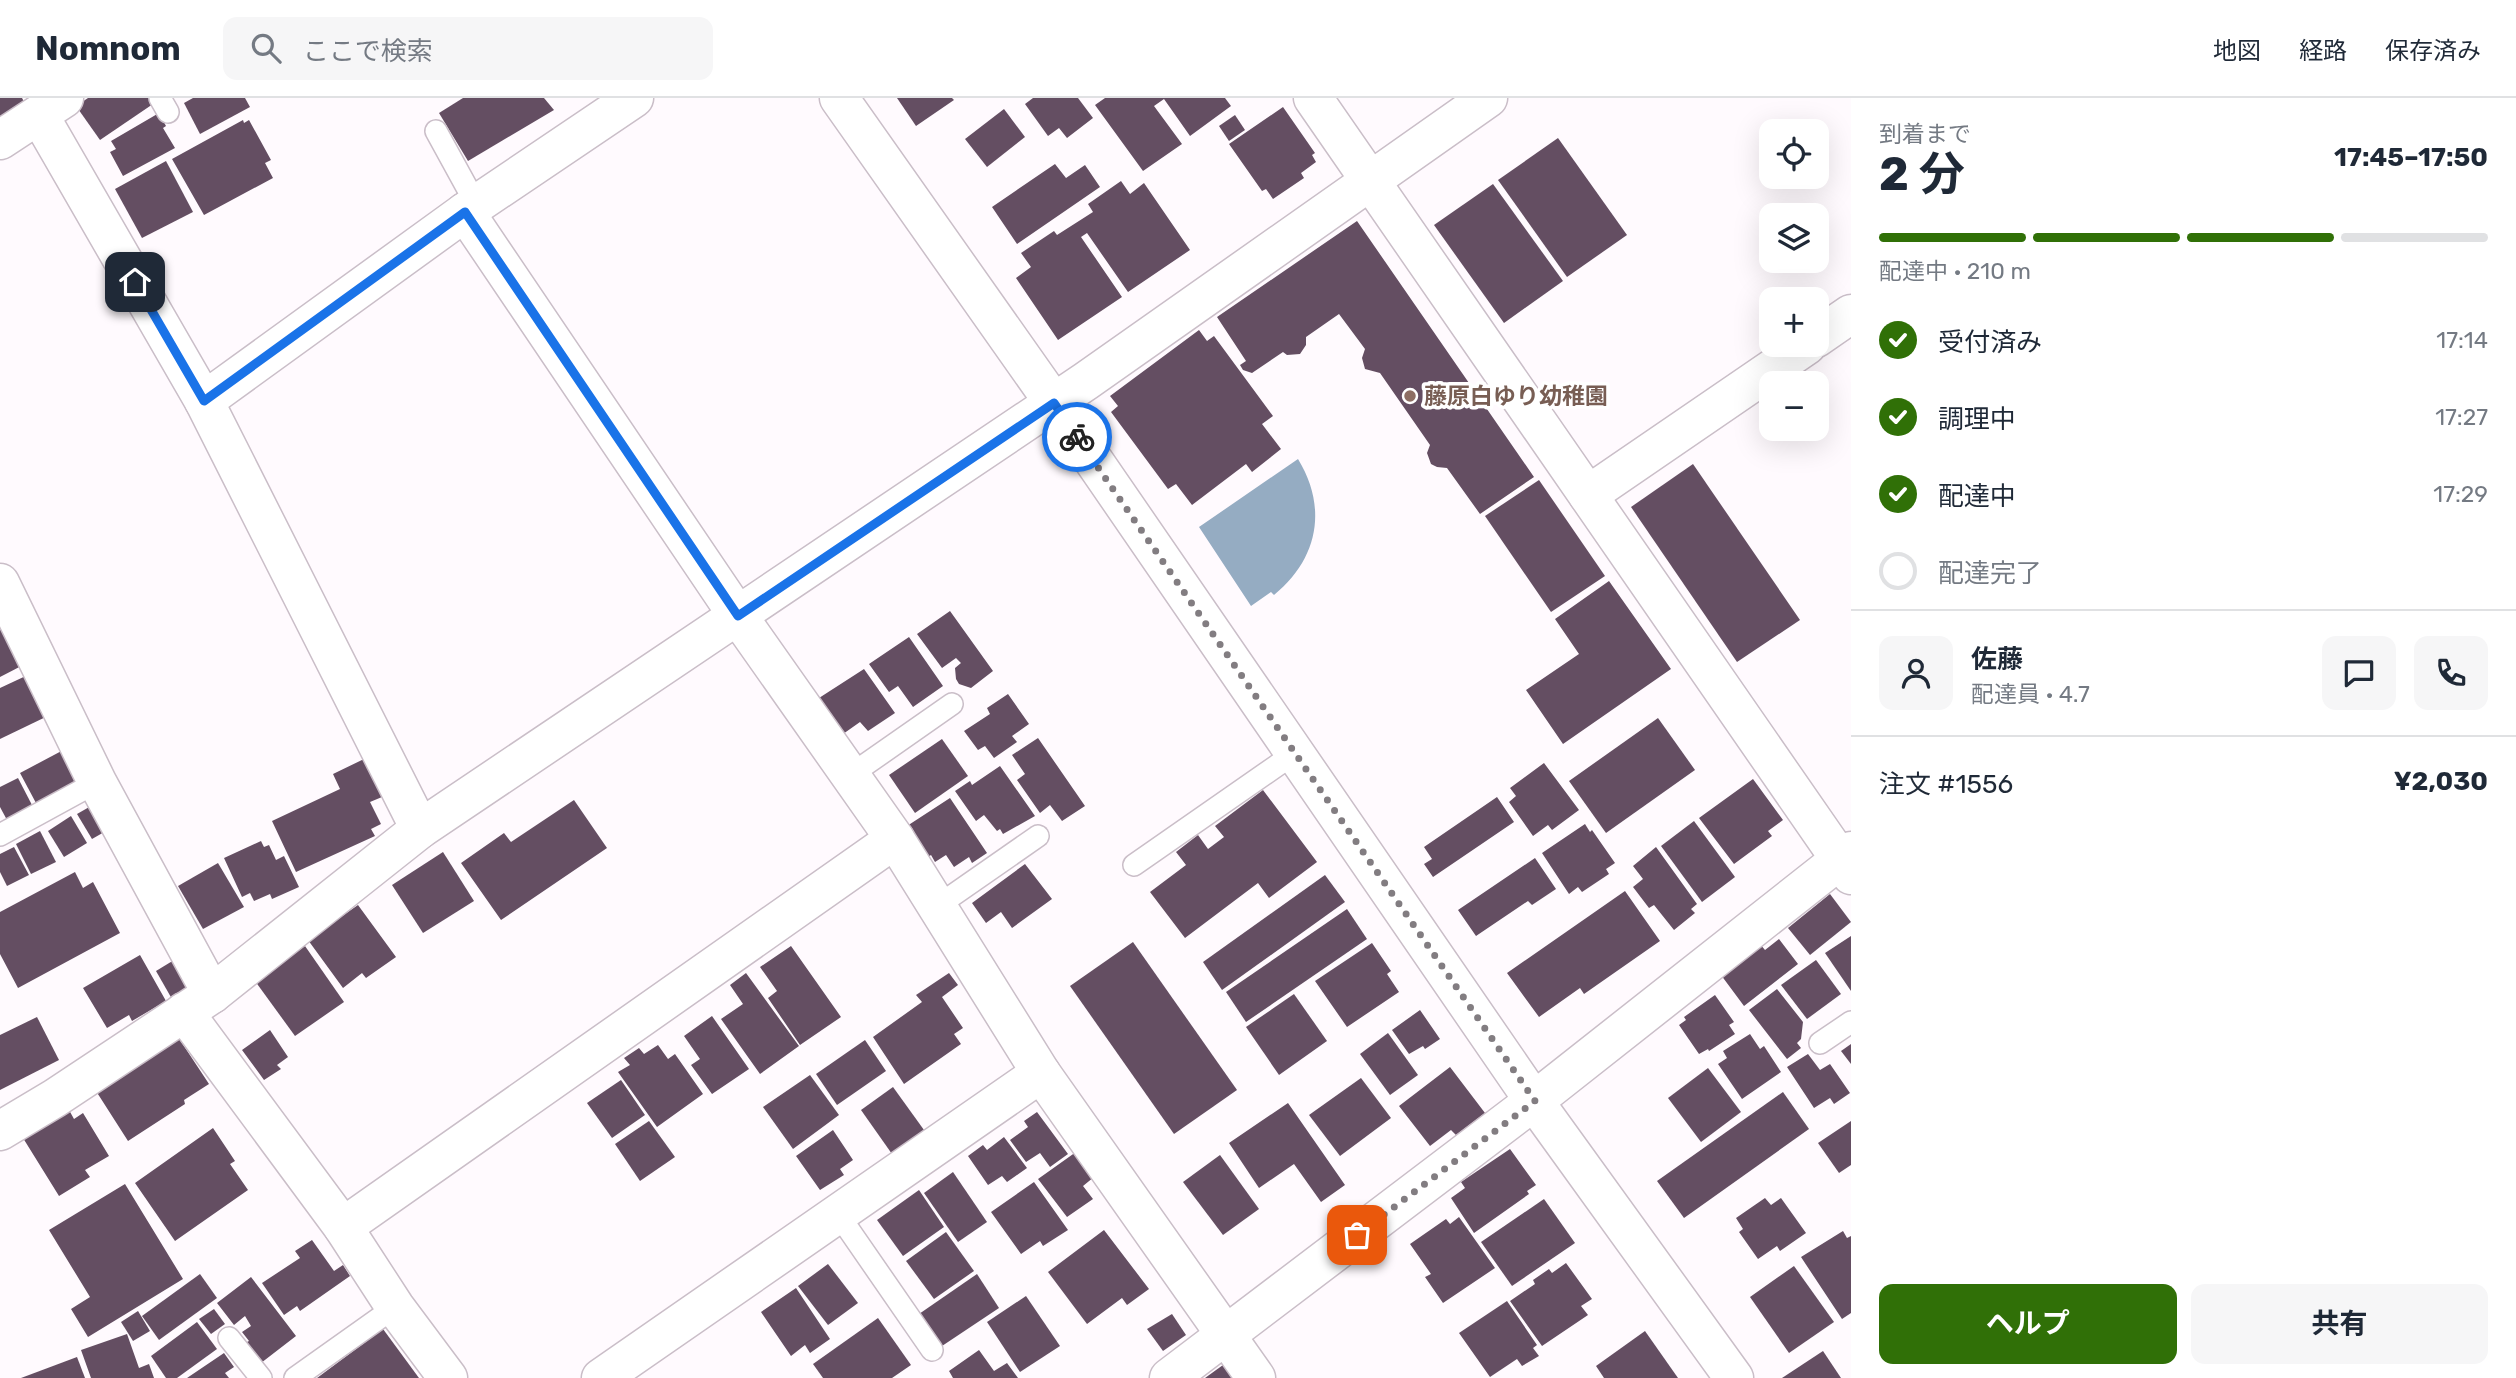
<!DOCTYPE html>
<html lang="ja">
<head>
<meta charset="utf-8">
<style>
	body { margin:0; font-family:Rubik,"Noto Sans JP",sans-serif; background:#f6f6f7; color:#1f2937; height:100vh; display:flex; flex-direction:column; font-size:26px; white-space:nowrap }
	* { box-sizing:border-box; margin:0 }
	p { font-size:23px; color:#747a83 }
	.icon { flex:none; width:38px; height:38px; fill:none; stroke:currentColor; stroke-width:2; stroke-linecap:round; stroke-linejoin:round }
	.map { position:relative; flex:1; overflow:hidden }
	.panel { display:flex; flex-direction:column; background:#fff; width:665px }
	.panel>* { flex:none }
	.controls { position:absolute; left:1759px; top:21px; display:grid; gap:14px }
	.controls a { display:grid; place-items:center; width:70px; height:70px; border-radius:14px; background:#fff; box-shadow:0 7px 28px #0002; font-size:35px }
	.pin { position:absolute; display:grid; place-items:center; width:60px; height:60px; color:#fff; margin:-30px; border-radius:14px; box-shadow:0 4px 10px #0006 }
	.courier { position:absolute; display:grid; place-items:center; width:70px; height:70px; margin:-35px; border:5px solid #1a73e8; border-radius:50%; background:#fff; color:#222; box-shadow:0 2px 9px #0007 }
	.head em { font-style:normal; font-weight:700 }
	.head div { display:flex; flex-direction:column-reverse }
	.head { display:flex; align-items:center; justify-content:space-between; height:119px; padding:0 28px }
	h1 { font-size:46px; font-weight:700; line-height:52px }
	.bar { display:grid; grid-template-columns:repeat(4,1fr); gap:10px 7px; align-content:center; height:84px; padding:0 28px }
	.bar i { height:9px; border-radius:5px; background:#e0e1e3 }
	.bar .active { background:#307007 }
	.bar p { grid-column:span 4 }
	.line { display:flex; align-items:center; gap:18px; padding:0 28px; border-top:2px solid #e0e1e3 }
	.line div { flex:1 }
	.round { display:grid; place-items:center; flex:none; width:74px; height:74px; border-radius:14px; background:#f6f6f7 }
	ol { padding:0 28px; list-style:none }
	li { display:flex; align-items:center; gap:21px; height:77px }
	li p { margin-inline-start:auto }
	li .icon { padding:7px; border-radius:50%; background:#307007; color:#fff; stroke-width:4 }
	li:last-child { color:#747a83 }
	li i { width:38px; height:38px; border:4px solid #e0e1e3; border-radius:50% }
	.action { display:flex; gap:14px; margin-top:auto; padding:14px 28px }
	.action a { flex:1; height:80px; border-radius:14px; background:#307007; color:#fff; font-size:28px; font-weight:700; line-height:80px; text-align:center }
	.action a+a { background:#f6f6f7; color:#1f2937 }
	header { display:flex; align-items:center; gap:42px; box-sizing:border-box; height:98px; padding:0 35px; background:#fff; border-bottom:2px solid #e0e1e3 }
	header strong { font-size:33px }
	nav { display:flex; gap:38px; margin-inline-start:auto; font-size:24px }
	.search { width:490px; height:63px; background:#f6f6f7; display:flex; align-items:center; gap:18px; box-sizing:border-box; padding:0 24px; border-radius:14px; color:#747a83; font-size:26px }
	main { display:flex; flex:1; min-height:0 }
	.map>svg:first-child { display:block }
	.water { fill:#95acc2 }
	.building { fill:#644e62 }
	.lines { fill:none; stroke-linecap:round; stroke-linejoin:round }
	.service-casing { stroke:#cabec8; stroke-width:24 }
	.minor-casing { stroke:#cabec8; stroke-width:41 }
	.tertiary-casing { stroke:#cabec8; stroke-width:41 }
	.service { stroke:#fff; stroke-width:21 }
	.minor { stroke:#fff; stroke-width:38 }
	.tertiary { stroke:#fff; stroke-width:38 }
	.done { stroke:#827d81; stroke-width:7; stroke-dasharray:0 12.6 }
	.route { stroke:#1a73e8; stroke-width:9 }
	.education-dot { fill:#8d6e63; stroke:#fff; stroke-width:2.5 }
	.labels { text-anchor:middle; stroke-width:7; stroke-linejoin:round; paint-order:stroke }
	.education-label { font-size:23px; font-weight:bold; fill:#785e54; stroke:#fff; text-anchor:start }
</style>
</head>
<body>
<header>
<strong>Nomnom</strong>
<div class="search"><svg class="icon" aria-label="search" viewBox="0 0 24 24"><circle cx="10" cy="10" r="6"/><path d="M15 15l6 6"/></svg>ここで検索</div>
<nav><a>地図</a><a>経路</a><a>保存済み</a></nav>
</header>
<main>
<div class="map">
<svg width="1851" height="1280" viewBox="0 0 1851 1280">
	<rect width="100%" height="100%" fill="#fffafe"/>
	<path class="water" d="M1298,361c30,49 20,100 -24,136l-3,-3 -20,14 -52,-79z"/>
	<g class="building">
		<path d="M0,0h22l5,9 -27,16z"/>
		<path d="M88,0h61l4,6 -53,36 -24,-34z"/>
		<path d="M193,0h52l5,9 -50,27 -16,-31z"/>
		<path d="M463,0h81l10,12 -86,51 -29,-48z"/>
		<path d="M897,0h55l2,2 -38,26z"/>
		<path d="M1033,0h45l15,20 -26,20 -8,-10 -11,8 -23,-32z"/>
		<path d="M1105,0h120l6,8 -41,30 -26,-37 -10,7 28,38 -39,27 -48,-66z"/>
		<path d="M1283,9l32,46 -3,2 4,7 -15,11 3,5 -31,21 -7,-10 -4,2 -33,-47z"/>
		<path d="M1004,11l21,28 -38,30 -22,-28z"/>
		<path d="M159,15l7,13 -3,2 12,20 -52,28 -13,-24 6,-3 -5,-8z"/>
		<path d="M1235,17l10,15 -16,11 -10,-15z"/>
		<path d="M243,22l1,3 5,-3 22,40 -6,3 8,15 -69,37 -32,-56z"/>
		<path d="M1558,40l69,97 -60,42 -69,-97z"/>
		<path d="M166,63l27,51 -51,26 -27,-49z"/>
		<path d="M1055,66l11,14 19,-13 15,22 -83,57 -25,-37z"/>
		<path d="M1121,83l9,13 14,-11 46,67 -62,42 -41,-59 -6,4 41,60 -64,43 -42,-62 15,-11 -10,-14 33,-22 3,4 36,-23 -5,-8z"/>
		<path d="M1493,86l70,97 -59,42 -70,-98z"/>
		<path d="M1357,123l177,256 -54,37 -33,-46 -10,-1 -6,-3 -4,-11 3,-8 -50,-72 -15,-4 -3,-11 3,-9 -26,-35 -33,23v8l-6,9 -13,1 -4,-3 -31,21 -9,-3 -3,-5 6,-4 -29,-44z"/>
		<path d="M1199,232l8,11 7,-5 59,80 -11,8 19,25 -29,23 -6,-8 -54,41 -16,-21 -8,5 -57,-77 7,-6 -8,-10z"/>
		<path d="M1693,366l107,156 -63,42 -106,-155z"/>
		<path d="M1539,382l66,96 -54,36 -66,-96z"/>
		<path d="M1609,483l62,88 -108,75 -37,-54 53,-36 -24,-35z"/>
		<path d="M950,513l43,60 -22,17 -12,-4 -3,-5 -1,-11 6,-5 -5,-5 -14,10 -25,-34z"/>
		<path d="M10,526l19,38 -29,15v-49z"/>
		<path d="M909,539l34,49 -30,21 -15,-21 -9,6 -20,-28z"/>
		<path d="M864,571l31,44 -27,18 -8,-9 -17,12 -24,-36z"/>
		<path d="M30,576l24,39 -54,26v-51z"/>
		<path d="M1008,596l21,30 -17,12 5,6 -23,16 -9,-12 -7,4 -14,-19 26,-17 -3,-6z"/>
		<path d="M1658,620l37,52 -89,63 -37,-52z"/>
		<path d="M1038,640l47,68 -23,15 -12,-16 -10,8 -23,-33 8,-6 -13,-19z"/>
		<path d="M942,641l26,37 -53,37 -26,-38z"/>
		<path d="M69,649l16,30 -49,26 -16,-30z"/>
		<path d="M364,661l18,38 -12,5 11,22 -10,5 4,7 -79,36 -24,-51 68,-32 -7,-15z"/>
		<path d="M1544,665l35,47 -27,20 -4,-5 -15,11 -24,-34 7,-6 -6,-8z"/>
		<path d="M1000,668l35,50 -32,18 -3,-5 -3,2 -13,-16 -8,6 -21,-30 15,-10 2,4z"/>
		<path d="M18,680l15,29 -26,13 -7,-13v-20z"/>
		<path d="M1753,681l30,41 -15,11 4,5 -38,28 -35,-46z"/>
		<path d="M1263,692l54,72 -48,36 -11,-15 -73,55 -35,-46 36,-27 -10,-13 22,-17 10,14 16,-12 -9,-11z"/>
		<path d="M1497,699l17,25 -81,55 -9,-13 8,-5 -8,-12z"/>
		<path d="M950,700l37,55 -15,10 -3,-6 -15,10 -8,-12 -11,7 -4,-7 -3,2 -21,-31z"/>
		<path d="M574,702l33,48 -106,72 -40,-57 43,-30 7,9z"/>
		<path d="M98,704l15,25 -21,12 -15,-25z"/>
		<path d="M71,718l16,27 -23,14 -16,-26z"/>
		<path d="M1694,723l41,56 -33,25 -41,-56z"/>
		<path d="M1585,726l5,8 2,-2 23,33 -9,6 3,5 -27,18 -4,-5 -9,7 -27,-41z"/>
		<path d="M40,733l16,31 -25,12 -15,-30z"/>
		<path d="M261,743l3,6 5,-2 7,15 8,-4 15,31 -27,12 -2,-5 -16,7 -4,-8 -8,4 -18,-39z"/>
		<path d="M14,749l15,28 -22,11 -7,-14v-18z"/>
		<path d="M1656,749l41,57 -6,5 4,4 -21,17 -20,-25 -5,3 -16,-21 10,-8 -10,-13z"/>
		<path d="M443,754l31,49 -51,32 -31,-48z"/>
		<path d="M1535,760l21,31 -24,16 -4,-4 -52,35 -18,-26z"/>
		<path d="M218,765l26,44 -41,22 -25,-43z"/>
		<path d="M1025,766l27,35 -40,29 -11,-16 -15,11 -14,-20z"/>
		<path d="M75,774l8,16 10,-6 27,51 -102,55 -18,-34v-42z"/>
		<path d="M1325,777l20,27 -123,88 -19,-28z"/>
		<path d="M1625,793l35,50 -76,53 -4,-6 -41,29 -32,-44z"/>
		<path d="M1830,796l21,28 -41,33 -22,-27z"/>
		<path d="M358,807l38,52 -30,21 -4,-5 -19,15 -35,-48z"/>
		<path d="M1347,811l20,30 -121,83 -20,-30z"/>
		<path d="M1851,838v55l-26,-38z"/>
		<path d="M1779,841l19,25 -54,42 -23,-31 39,-31 5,6z"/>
		<path d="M1133,844l104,148 -63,44 -104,-148z"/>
		<path d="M1372,845l19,28 -4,3 12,18 -52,35 -32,-46z"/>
		<path d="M305,848l39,56 -49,34 -40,-55z"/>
		<path d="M791,848l50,71 -41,28 -32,-47 9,-7 -17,-24z"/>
		<path d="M140,857l26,46 -34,20 -3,-6 -22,13 -24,-40z"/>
		<path d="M179,859l17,29 -24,13 -16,-28z"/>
		<path d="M1816,862l25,34 -34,25 -26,-34z"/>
		<path d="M746,875l53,73 -39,28 -39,-55 22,-15 -13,-19z"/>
		<path d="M949,875l9,12 -16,12 21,31 -9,6 7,10 -57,40 -31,-47 49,-35 -6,-7z"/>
		<path d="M1777,891l26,33 -2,17 -4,4 4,5 -14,11 -38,-49z"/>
		<path d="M1294,896l33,47 -48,34 -33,-48z"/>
		<path d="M1715,897l19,27 -5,3 6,9 -26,17 -1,-2 -9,5 -20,-29 7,-5 -2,-3z"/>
		<path d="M1420,912l20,29 -15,10 -2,-3 -14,8 -17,-24z"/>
		<path d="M712,918l37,53 -37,25 -21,-29 9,-6 -16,-23z"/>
		<path d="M37,919l22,43 -59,30v-55z"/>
		<path d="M270,932l18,27 -11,8 4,4 -17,11 -22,-30z"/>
		<path d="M1388,935l30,42 -28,20 -30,-41z"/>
		<path d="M1750,936l10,15 4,-3 17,26 -39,27 -24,-35 9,-6 -4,-7z"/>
		<path d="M178,939l31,47 -25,16 1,4 -57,37 -32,-50z"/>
		<path d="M865,942l21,31 -49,34 -21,-31z"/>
		<path d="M1851,946v20l-10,-13z"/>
		<path d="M658,947l10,14 7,-5 28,40 -46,33 -39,-55 12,-7 -6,-7 15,-10 5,6z"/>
		<path d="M1808,956l12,16 10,-6 20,29 -16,11 -4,-6 -16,10 -27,-41z"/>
		<path d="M1450,969l35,46 -29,22 -5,-5 -21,16 -31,-40z"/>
		<path d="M1708,970l33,44 -40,30 -33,-44z"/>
		<path d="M810,977l29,40 -46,34 -30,-42z"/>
		<path d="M1361,980l30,40 -51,38 -31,-41z"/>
		<path d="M621,982l24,35 -33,23 -25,-35z"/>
		<path d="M893,989l31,43 -32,24 -31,-44z"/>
		<path d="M1783,994l26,37 -125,89 -27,-37z"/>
		<path d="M1288,1005l57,82 -24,17 -27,-38 -35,24 -30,-45z"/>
		<path d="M69,1012l5,9 9,-6 26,43 -24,14 5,7 -31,19 -36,-58z"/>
		<path d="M1037,1014l31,42 -18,13 -10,-14 -14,9 -16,-22 18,-13 -4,-6z"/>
		<path d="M649,1023l26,36 -35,24 -25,-37z"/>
		<path d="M1851,1023v44l-12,8 -21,-30z"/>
		<path d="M213,1030l22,33 -5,3 18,26 -73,51 -40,-58z"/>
		<path d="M833,1032l20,30 -13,9 4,6 -24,15 -24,-34z"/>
		<path d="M1004,1039l23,31 -20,14 -5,-6 -14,9 -20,-29 15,-11 4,5z"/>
		<path d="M1510,1051l26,36 -9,6 2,3 -55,39 -23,-35 14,-10 -4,-6z"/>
		<path d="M1076,1054l18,25 -11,9 10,13 -26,18 -29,-38z"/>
		<path d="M1220,1057l39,54 -36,26 -40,-53z"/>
		<path d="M953,1074l34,50 -29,20 -34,-49z"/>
		<path d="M1034,1084l34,48 -25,16 -3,-5 -19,13 -30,-42z"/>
		<path d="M125,1086l58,95 -95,58 -17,-28 19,-12 -41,-67z"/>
		<path d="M919,1092l25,37 -41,29 -26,-36z"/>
		<path d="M1765,1100l6,7 10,-7 25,35 -26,18 -3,-5 -19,13 -19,-27 4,-3 -7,-11z"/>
		<path d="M1544,1101l31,44 -63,43 -31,-44z"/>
		<path d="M1459,1119l36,51 -52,35 -18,-26 6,-3 -21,-30 36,-25 4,5z"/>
		<path d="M1104,1132l45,59 -22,16 -5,-7 -35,26 -39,-52z"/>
		<path d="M1843,1133l4,7 4,-2v77l-9,6 -41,-62z"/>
		<path d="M946,1134l28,39 -40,28 -28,-38z"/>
		<path d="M312,1142l22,31 9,-6 7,11 -50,35 -3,-5 -13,9 -22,-32 38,-25 -5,-7z"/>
		<path d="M1566,1165l26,36 -11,7 7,9 -46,31 -32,-45 25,-17 -2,-4 16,-11 3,4z"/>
		<path d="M828,1166l30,39 -30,22 -30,-39z"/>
		<path d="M1794,1168l40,56 -45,31 -39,-56z"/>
		<path d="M200,1176l17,24 -58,42 -17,-24z"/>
		<path d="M977,1176l22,34 -57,38 -23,-32z"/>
		<path d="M251,1179l45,59 -35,27 -16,-20 4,-2 -7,-9 9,-6 -6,-10 -11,9 -17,-22z"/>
		<path d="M796,1190l34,51 -20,14 -5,-8 -14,11 -30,-44z"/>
		<path d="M1026,1198l34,50 -40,26 -33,-50z"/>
		<path d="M1507,1203l30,44 -4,3 6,8 -17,10 -5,-7 -27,18 -31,-44z"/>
		<path d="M214,1211l11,15 -14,10 -12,-15z"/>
		<path d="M138,1213l12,20 -17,10 -12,-19z"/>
		<path d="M1172,1216l14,21 -23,16 -16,-22z"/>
		<path d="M878,1220l33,47 -19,13h-69l-10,-14z"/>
		<path d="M197,1224l20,27 -40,29h-11l-15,-22z"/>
		<path d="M383,1231l36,49h-102z"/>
		<path d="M1645,1233l33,47h-74l-8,-12z"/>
		<path d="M127,1236l12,34 10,-4 5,14h-63l-10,-28z"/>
		<path d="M979,1252l15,21 13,-8 11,15h-65l-4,-7z"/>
		<path d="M1823,1253l18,27h-59z"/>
		<path d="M224,1255l10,14 -9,6 4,5h-42z"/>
		<path d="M77,1259l8,21h-64z"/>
		<path d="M1223,1267l10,13h-28z"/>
	</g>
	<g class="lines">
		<defs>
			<g id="service">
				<path d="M160,0l8,14"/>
				<path d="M436,33l40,73"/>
				<path d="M849,678l103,-72"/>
				<path d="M0,737l97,-53"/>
				<path d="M1134,767l161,-112"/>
				<path d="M936,809l102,-71"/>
				<path d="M1820,945l31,-21"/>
				<path d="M838,1116l94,136"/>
				<path d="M229,1240l32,40"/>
				<path d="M295,1280l100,-71"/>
			</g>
			<g id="minor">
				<path d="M1313,0l538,777"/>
				<path d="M39,17l165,286 216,428"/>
				<path d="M0,42l64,-42"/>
				<path d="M465,114l273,404 157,223 146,234 215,305"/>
				<path d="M1816,240l35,-24"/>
				<path d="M204,303l261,-189 169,-114"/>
				<path d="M1588,397l219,-150"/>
				<path d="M0,485l97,199 115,212"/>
				<path d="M184,914l159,215 52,80 53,71"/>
				<path d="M0,1033l55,-33 157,-104 208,-165 666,-448 402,-283"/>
				<path d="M343,1129l552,-388"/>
				<path d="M601,1280l440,-305"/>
				<path d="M1169,1280l365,-277 317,-250"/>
			</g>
			<path id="tertiary" d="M839,0l215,305 480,698 200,277"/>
		</defs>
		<use href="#service" class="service-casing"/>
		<use href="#minor" class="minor-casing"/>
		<use href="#tertiary" class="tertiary-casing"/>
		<use href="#service" class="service"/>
		<use href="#minor" class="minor"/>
		<use href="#tertiary" class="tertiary"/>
	</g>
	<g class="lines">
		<path class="done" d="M1077,339l458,664 -178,134"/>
		<path class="route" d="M135,184l69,119 261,-189 273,404 316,-213 23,34"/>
	</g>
	<circle class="education-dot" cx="1410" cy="298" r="7"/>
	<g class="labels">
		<g class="education-label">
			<text x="1424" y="306">藤原白ゆり幼稚園</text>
		</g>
	</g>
</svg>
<div class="controls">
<a><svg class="icon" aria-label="locate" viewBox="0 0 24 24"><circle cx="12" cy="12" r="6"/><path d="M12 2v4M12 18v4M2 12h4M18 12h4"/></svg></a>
<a><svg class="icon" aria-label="layers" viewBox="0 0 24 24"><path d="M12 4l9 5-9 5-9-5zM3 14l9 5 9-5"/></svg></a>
<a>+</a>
<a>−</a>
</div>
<div class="pin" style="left:1357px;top:1137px;background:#ea580c"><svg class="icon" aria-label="bag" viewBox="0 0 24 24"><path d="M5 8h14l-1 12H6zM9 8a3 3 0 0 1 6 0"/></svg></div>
<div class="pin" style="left:135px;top:184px;background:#1f2937"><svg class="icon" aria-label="home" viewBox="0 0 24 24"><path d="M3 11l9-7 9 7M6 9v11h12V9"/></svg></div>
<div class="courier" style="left:1077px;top:339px"><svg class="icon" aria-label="bike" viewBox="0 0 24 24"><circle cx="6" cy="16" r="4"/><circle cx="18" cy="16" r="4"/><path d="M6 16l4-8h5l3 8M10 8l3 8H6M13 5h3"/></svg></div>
</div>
<section class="panel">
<div class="head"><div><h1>2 分</h1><p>到着まで</p></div><em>17:45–17:50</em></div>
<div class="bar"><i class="active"></i><i class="active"></i><i class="active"></i><i></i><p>配達中 · 210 m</p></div>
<ol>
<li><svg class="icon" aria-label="check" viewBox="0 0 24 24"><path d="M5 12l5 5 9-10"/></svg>受付済み<p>17:14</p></li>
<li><svg class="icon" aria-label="check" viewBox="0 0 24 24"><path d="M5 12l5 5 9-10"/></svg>調理中<p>17:27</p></li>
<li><svg class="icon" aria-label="check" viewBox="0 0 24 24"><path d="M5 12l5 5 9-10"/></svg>配達中<p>17:29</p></li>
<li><i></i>配達完了</li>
</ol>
<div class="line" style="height:126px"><a class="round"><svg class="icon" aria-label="person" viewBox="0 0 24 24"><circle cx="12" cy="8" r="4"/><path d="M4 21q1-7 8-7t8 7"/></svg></a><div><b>佐藤</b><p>配達員 · 4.7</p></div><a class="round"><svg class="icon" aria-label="chat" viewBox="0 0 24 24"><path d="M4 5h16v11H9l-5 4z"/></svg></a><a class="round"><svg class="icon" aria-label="phone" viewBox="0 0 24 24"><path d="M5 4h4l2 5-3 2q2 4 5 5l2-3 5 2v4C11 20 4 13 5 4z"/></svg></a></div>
<div class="line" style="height:91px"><div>注文 #1556</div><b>¥2,030</b></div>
<div class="action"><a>ヘルプ</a><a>共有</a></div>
</section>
</main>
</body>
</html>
